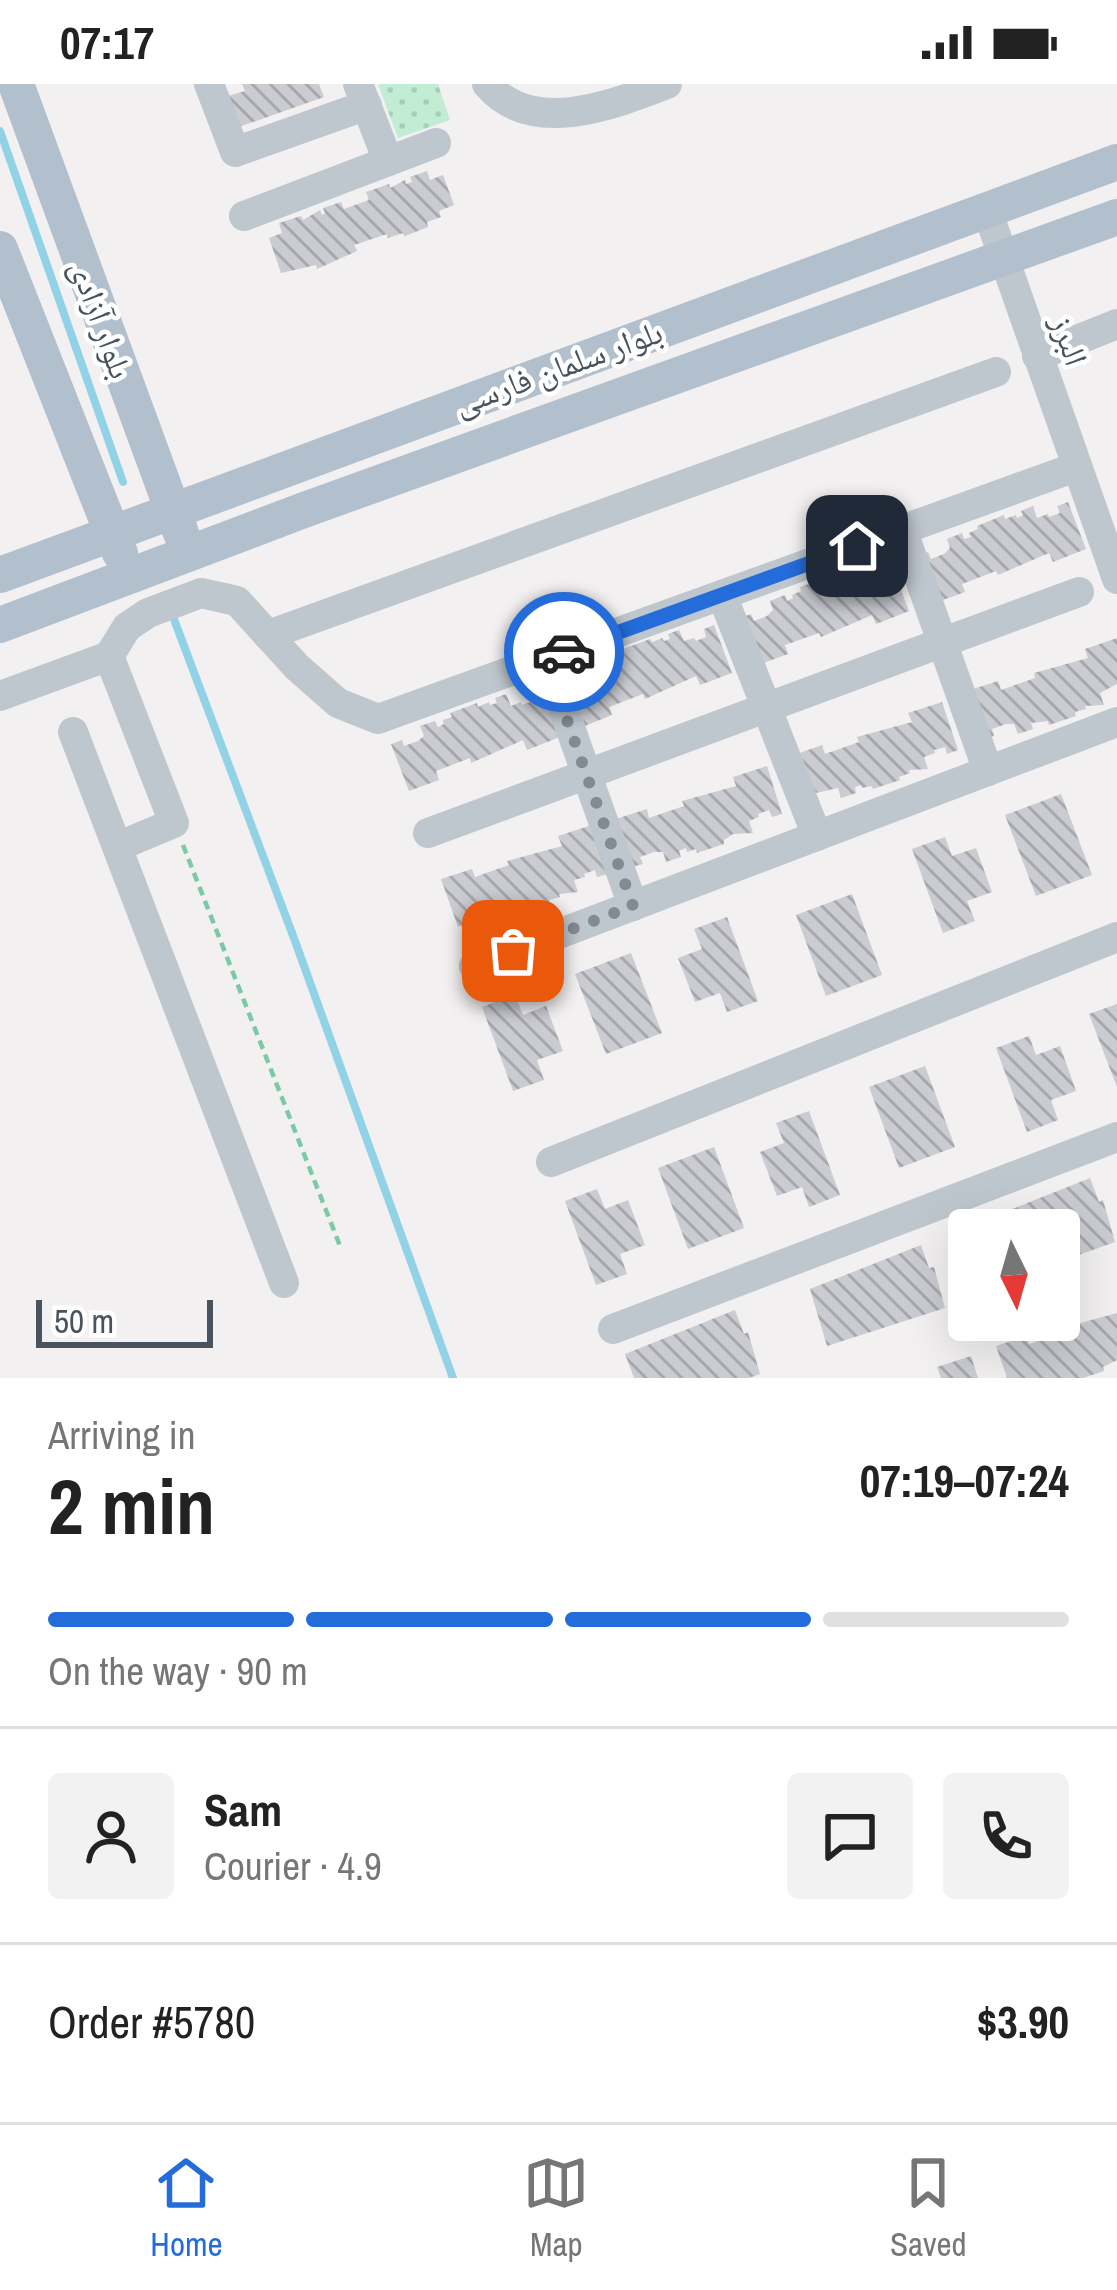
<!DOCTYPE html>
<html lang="en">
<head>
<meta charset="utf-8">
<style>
	body { margin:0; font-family:"Archivo Narrow","Noto Naskh Arabic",sans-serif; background:#f2f2f2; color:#222; height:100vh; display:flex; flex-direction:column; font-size:45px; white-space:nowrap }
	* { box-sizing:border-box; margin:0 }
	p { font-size:39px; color:#767676 }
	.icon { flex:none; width:66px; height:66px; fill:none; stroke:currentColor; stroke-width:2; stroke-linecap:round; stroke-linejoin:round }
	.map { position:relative; height:1294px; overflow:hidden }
	.side { display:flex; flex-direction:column; background:#fff; flex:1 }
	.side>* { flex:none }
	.needle { width:78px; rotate:175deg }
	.buttons { position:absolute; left:948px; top:1125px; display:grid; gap:24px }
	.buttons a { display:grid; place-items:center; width:132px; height:132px; border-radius:12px; background:#fff; box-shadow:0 12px 48px #0002; font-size:60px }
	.scale { position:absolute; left:36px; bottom:30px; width:177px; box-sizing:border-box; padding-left:12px; border:6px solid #49535d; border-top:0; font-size:33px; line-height:42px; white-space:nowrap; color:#49535d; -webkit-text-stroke:9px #fff; paint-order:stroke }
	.pin { position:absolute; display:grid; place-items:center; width:102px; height:102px; color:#fff; margin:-51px; border-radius:24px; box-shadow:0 6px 18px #0006 }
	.courier { position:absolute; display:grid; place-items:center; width:120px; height:120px; margin:-60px; border:9px solid #246cd9; border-radius:50%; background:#fff; color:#222; box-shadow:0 3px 15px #0007 }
	.summary em { font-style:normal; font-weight:700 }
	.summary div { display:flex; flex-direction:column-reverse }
	.summary { display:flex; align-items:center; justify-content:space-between; height:204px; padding:0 48px }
	h1 { font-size:78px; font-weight:700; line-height:90px }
	.bar { display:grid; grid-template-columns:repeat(4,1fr); gap:18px 12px; align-content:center; height:144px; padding:0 48px }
	.bar i { height:15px; border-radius:9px; background:#e0e0e0 }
	.bar .on { background:#246cd9 }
	.bar p { grid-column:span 4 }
	.line { display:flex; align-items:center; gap:30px; padding:0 48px; border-top:3px solid #e0e0e0 }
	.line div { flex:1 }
	.round { display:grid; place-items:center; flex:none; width:126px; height:126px; border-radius:12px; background:#f2f2f2 }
	.status { display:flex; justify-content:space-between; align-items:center; height:84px; padding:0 60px; background:#fff; direction:ltr }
	.status svg { height:33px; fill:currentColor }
	.tabs { display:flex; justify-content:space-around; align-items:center; height:168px; border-top:3px solid #e0e0e0; background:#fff; font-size:33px; color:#767676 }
	.tabs a { display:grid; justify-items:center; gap:6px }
	.tabs .on { color:#246cd9 }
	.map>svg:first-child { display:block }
	.grass { fill:url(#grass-dots) }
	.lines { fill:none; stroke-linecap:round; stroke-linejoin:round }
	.stream { stroke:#92d2e7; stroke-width:8 }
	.building { fill:url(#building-back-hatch) }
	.path { stroke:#7cc9a6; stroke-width:4.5; stroke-dasharray:9 6; stroke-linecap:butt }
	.minor { stroke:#bfc7ce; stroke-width:30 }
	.major { stroke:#b2bfcd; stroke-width:36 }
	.done { stroke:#848a90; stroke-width:12; stroke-dasharray:0 21.6 }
	.route { stroke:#246cd9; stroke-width:15 }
	.labels { text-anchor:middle; stroke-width:9; stroke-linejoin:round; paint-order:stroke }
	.street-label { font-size:33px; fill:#49535d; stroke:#fff }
</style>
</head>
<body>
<div class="status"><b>07:17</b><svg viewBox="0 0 49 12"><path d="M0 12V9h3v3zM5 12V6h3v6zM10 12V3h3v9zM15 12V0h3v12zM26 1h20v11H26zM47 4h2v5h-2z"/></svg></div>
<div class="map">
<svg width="1117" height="1294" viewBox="0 0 1117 1294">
	<defs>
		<pattern id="grass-dots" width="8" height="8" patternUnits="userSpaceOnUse" patternTransform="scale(3)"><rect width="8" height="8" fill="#c2edd4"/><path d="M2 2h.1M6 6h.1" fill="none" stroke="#a8cdb8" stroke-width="1.8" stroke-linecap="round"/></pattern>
		<pattern id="building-back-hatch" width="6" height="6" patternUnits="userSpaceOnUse" patternTransform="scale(3)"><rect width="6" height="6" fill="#caccd2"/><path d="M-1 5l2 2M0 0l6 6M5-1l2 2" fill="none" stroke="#a6a8ae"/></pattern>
	</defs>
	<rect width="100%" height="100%" fill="#f2f0f0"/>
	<path class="grass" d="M378,0h60l12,36 -52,18z"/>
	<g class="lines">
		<g class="stream">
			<path d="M0,47l123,351"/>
			<path d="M172,530l123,327 158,437"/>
		</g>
	</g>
	<g class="building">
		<path d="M242,0h77l5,13 -88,31 -11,-31 20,-6z"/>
		<path d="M427,87l3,9 13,-5 11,30 -15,6 2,6 -14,5 1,5 -23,9 -2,-3 -15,5 -1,-4 -33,11 3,6 -40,18 -1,-4 -35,8 -12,-35 13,-5 -3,-10 22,-7 2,4 17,-10 2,5 3,-2 -2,-5 18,-6 3,7 25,-9 -3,-8 23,-8 1,4 15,-8 1,4 6,-2 -2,-5z"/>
		<path d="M1068,418l18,47 -33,13 -4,-9 -51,22 -2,-4 -34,13 3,8 -30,11 -18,-47 11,-4 3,7 13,-5 6,-6 -3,-9 15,-6 2,6 7,-2 -2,-4 9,-4 -1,-3 27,-11 1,4 11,-4 1,3 6,-3 -2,-4 12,-5 4,12 11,-4 1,3 11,-4 -3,-7z"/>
		<path d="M891,480l18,47 -33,13 -4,-9 -51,22 -2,-4 -34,12 3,9 -30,11 -18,-47 11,-4 3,7 13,-5 6,-6 -3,-9 15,-6 2,6 6,-3 -1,-3 9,-4 -1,-4 27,-10 1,4 10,-5 2,3 6,-2 -2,-5 12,-4 4,12 11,-4 1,3 11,-4 -3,-7z"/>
		<path d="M714,541l18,48 -32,12 -4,-9 -51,23 -2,-5 -34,13 3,8 -30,12 -18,-48 11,-3 2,6 14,-5 6,-5 -4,-10 16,-5 2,5 6,-2 6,-11 27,-10 2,3 10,-4 2,3 6,-2 -2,-5 11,-4 5,11 10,-3 2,3 10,-4 -2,-8z"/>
		<path d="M1117,554v46l-17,9 4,12 -19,1 1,3 -11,3 1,4 -27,9 -1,-4 -17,2 2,6 -15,5 -4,-10h-8l-14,5 2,7 -10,3 -17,-48 31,-10 3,9 34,-12 -1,-5 54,-15 -3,-9z"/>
		<path d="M541,605l19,48 -33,13 -4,-10 -52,23 -1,-5 -34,13 3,9 -30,11 -18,-47 11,-4 2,6 14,-5 6,-5 -4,-10 15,-5 3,6 6,-3 -1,-4 9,-3 -2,-4 27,-10 1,4 11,-5 1,3 7,-2 -2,-5 11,-4 5,12 10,-4 1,3 11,-4 -3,-7z"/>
		<path d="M942,618l16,48 -11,4 -2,-7 -11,3 1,3 -11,4 4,12 -19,1 1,3 -11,4 1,3 -27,9 -2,-3 -9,2 -1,-3 -6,2 1,6 -15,5 -3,-10 -22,5 -25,-37 31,-11 3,9 34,-12 -2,-5 55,-15 -4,-9z"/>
		<path d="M767,682l15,48 -10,3 -3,-7 -11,4 1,3 -10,4 4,12 -20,1 -9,6v4l-27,9 -1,-4 -9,3 -1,-4 -7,3 2,6 -15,5 -3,-10h-9l-14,5 3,7 -11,3 -16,-48 31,-10 2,9 35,-12 -2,-5 54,-15 -3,-9z"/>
		<path d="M1061,710l31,81 -56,21 -31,-81z"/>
		<path d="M592,741l16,49 -11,3 -2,-7 -11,4 1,3 -11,3 4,12 -19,2 1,3 -11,3 1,4 -28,9 -1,-4 -9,3 -1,-4 -7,2 2,7 -15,5 -3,-10h-8l-14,4 2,7 -10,4 -17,-48 31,-10 3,8 34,-12 -2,-4 55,-15 -4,-10z"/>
		<path d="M945,753l7,19 24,-8 16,44 -25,9 8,20 -32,12 -31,-84z"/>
		<path d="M852,810l30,81 -56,21 -30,-81z"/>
		<path d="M727,833l31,84 -31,11 -7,-19 -25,9 -17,-44 24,-9 -8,-20z"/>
		<path d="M631,869l31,80 -56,21 -31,-80z"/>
		<path d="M515,911l8,20 23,-9 17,45 -26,9 7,20 -31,11 -31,-84z"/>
		<path d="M1117,920v83l-28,-73z"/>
		<path d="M1029,952l7,19 24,-9 16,45 -25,9 7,20 -31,12 -31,-84z"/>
		<path d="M925,982l30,81 -56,21 -30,-81z"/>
		<path d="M809,1027l31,84 -31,12 -7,-20 -25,9 -17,-44 24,-9 -8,-20z"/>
		<path d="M714,1063l30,81 -56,21 -30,-81z"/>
		<path d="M1090,1094l9,24 4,-2 12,42 -56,20v-32h-76l-3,-8z"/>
		<path d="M597,1105l8,20 23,-9 17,45 -25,9 7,20 -31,11 -31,-84z"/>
		<path d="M921,1161l8,23 5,-1 11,41 -118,38 -17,-57z"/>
		<path d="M735,1226l9,24 4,-2 12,42 -11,4h-115l-9,-24z"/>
		<path d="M1117,1229v47l-14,7 1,4 -21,7h-76l-11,-32 30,-10 3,8 34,-11 -1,-5z"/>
		<path d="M971,1272l7,22h-37l-4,-11z"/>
	</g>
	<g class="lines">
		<path class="path" d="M183,761l157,401"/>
		<g class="minor">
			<path d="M209,0l26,68 132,-47"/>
			<path d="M358,0l30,77"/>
			<path d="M487,0c44,53 126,21 180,0"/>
			<path d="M987,126l130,369"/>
			<path d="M244,132l192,-73"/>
			<path d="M1037,272l80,-32"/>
			<path d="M902,445l86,242"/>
			<path d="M722,511l95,241"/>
			<path d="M268,551l728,-263"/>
			<path d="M109,572l18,-29 21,-14 53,-20 36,8 60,66 41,36 40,16 698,-252"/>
			<path d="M546,575l87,247"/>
			<path d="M0,612l109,-40 65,167 -55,23"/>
			<path d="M73,648l211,551"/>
			<path d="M428,749l651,-241"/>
			<path d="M474,882l643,-244"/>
			<path d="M551,1078l566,-225"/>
			<path d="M613,1245l504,-192"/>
		</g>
		<g class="major">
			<path d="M16,0l165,449"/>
			<path d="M0,165l120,304"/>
			<path d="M0,491l1117,-413"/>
			<path d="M0,541l304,-115 813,-293"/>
		</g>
	</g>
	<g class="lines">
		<path class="done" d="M513,867l120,-45 -88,-248 19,-6"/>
		<path class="route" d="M564,568l293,-106"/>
	</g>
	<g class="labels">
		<g class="street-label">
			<text transform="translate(102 235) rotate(70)" y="12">بلوار آزادی</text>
			<text transform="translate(1070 256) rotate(71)" y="12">البرز</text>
			<text transform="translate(558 283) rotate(-20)" y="12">بلوار سلمان فارسی</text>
		</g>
	</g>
</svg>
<div class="buttons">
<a><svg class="needle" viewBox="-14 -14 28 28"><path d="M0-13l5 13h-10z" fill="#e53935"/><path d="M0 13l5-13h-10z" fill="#767676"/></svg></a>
</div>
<div class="scale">50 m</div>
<div class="pin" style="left:513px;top:867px;background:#ea580c"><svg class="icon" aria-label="bag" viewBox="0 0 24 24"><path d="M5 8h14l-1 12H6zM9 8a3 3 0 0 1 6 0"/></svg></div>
<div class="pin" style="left:857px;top:462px;background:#1f2937"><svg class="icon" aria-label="home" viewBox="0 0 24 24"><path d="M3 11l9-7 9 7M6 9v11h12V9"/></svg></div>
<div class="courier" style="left:564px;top:568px"><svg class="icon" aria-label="car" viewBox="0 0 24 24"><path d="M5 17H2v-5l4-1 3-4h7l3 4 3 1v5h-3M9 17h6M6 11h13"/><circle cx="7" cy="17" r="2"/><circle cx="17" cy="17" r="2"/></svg></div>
</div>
<section class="side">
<div class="summary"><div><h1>2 min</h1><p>Arriving in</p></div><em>07:19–07:24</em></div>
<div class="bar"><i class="on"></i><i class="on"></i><i class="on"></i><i></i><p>On the way · 90 m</p></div>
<div class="line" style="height:216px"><a class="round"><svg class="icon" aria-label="person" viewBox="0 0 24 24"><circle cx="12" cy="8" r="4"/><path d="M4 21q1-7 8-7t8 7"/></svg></a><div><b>Sam</b><p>Courier · 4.9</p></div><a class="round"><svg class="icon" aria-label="chat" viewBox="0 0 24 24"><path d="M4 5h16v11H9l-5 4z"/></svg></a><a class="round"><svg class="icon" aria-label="phone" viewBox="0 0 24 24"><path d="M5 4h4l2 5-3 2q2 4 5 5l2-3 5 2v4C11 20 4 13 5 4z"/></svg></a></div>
<div class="line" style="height:156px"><div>Order #5780</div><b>$3.90</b></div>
</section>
<nav class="tabs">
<a class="on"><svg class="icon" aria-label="home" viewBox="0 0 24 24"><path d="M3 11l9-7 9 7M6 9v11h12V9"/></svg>Home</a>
<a><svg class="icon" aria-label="map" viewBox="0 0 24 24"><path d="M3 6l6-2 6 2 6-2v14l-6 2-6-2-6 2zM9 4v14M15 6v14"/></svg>Map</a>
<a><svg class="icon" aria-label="saved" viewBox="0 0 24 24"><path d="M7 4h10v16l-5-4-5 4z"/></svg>Saved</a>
</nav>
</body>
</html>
